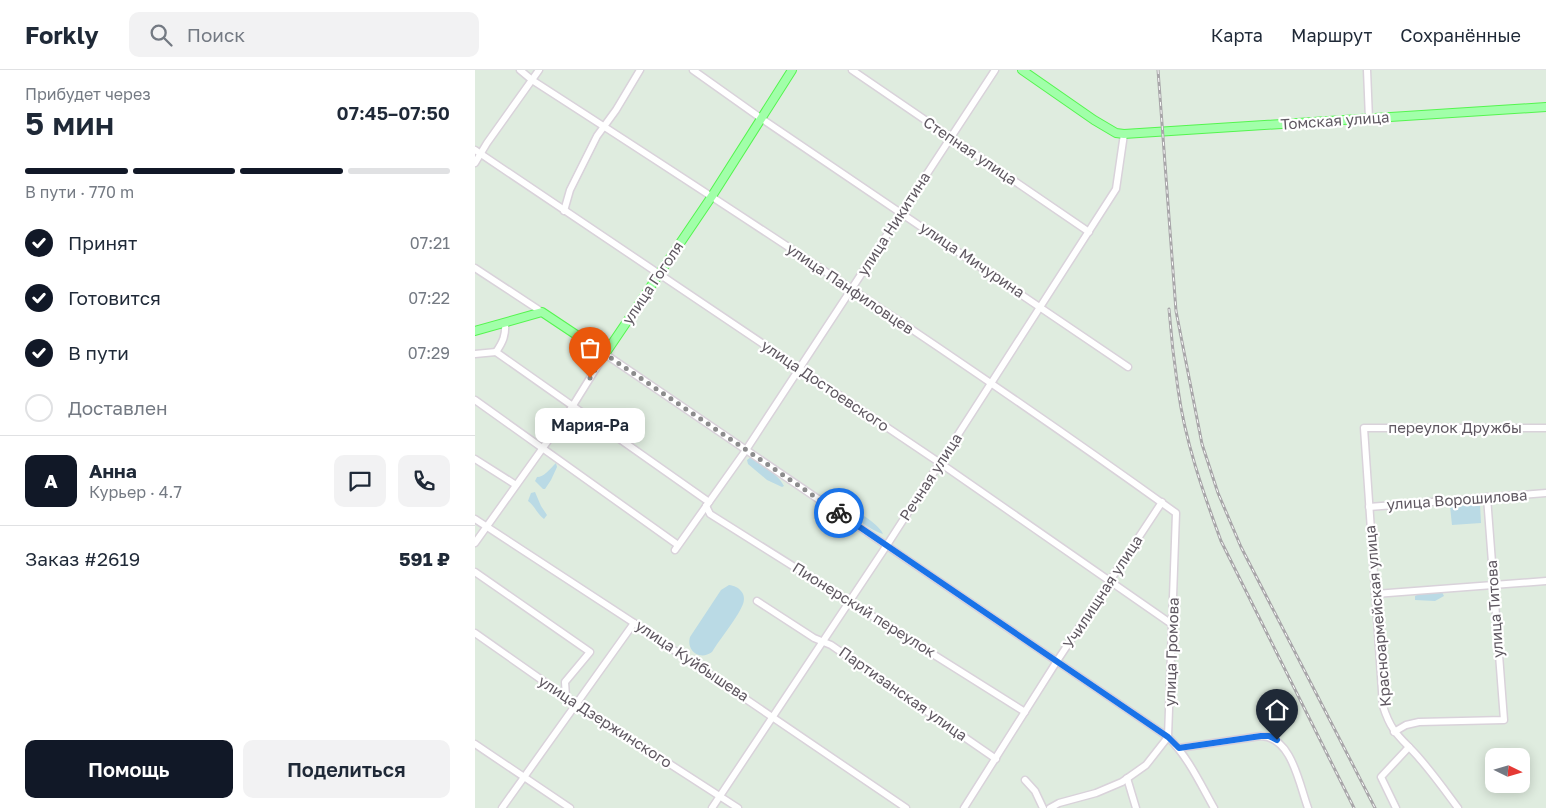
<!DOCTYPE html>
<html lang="ru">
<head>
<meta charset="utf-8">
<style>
	body { margin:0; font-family:"Golos Text",sans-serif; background:#f2f2f3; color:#1f2937; height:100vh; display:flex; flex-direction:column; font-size:19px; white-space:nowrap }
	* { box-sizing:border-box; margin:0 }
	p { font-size:16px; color:#747a83 }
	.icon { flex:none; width:28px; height:28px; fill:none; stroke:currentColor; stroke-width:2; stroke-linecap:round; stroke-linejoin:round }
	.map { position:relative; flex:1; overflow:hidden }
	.side { display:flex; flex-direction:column; background:#fff; width:475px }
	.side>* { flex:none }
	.needle { width:32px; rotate:95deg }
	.tools { position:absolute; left:1010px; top:678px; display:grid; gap:10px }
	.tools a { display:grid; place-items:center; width:45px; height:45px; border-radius:10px; background:#fff; box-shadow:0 2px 12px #0003; font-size:25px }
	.pin { position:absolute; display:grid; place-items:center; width:42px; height:42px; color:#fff; margin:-51px -21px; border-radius:50% 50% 50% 0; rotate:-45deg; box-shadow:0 0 5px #0007 }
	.pin .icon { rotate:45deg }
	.courier { position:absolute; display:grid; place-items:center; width:50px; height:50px; margin:-25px; border:4px solid #1a73e8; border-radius:50%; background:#fff; color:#222; box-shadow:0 1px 6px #0007 }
	.bubble { position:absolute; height:35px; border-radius:10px; background:#fff; box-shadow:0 2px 12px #0003; font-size:16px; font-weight:600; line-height:35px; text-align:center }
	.summary em { font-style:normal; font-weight:600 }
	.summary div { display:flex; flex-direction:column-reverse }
	.summary { display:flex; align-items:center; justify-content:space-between; height:85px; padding:0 25px }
	h1 { font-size:32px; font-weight:600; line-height:38px }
	.bar { display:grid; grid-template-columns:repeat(4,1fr); gap:8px 5px; align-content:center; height:60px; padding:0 25px }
	.bar i { height:6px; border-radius:4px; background:#e0e1e3 }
	.bar .on { background:#111827 }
	.bar p { grid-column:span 4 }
	.line { display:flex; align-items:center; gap:12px; padding:0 25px; border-top:1px solid #e0e1e3 }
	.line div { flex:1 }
	.round { display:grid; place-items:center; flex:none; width:52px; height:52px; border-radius:10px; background:#f2f2f3 }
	ol { padding:0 25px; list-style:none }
	li { display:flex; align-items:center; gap:15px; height:55px }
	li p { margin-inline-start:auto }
	li .icon { padding:5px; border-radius:50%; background:#111827; color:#fff; stroke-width:4 }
	li:last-child { color:#747a83 }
	li i { width:28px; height:28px; border:2px solid #e0e1e3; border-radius:50% }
	.cta { display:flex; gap:10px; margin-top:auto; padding:10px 25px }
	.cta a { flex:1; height:58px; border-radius:10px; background:#111827; color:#fff; font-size:20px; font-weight:600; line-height:58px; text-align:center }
	.cta a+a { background:#f2f2f3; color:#1f2937 }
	header { display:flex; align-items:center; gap:30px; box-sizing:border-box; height:70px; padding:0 25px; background:#fff; border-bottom:1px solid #e0e1e3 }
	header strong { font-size:24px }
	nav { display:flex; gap:28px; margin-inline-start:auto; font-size:18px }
	.search { width:350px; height:45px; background:#f2f2f3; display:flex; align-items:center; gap:12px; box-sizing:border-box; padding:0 18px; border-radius:10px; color:#747a83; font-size:19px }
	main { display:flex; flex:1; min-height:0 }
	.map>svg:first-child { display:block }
	.green { fill:#badae5 }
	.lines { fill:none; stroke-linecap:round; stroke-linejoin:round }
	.minor-casing { stroke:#d9d2da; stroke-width:9 }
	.major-casing { stroke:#54f54f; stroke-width:10 }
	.minor { stroke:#fff; stroke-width:6 }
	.major { stroke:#a1ffa9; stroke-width:8 }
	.rail-casing { stroke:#a8a6a9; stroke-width:3 }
	.rail { stroke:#fff; stroke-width:1; stroke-dasharray:4; stroke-linecap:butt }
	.done { stroke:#8c8c8d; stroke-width:5; stroke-dasharray:0 9 }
	.route { stroke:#1a73e8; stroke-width:6 }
	.labels { text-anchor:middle; stroke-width:4.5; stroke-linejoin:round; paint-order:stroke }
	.street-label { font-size:15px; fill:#5f5861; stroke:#fff }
</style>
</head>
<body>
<header>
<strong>Forkly</strong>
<div class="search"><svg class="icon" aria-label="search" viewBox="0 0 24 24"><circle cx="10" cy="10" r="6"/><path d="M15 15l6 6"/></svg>Поиск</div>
<nav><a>Карта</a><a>Маршрут</a><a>Сохранённые</a></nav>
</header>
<main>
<section class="side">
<div class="summary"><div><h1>5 мин</h1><p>Прибудет через</p></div><em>07:45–07:50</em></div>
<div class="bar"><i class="on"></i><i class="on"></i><i class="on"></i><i></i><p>В пути · 770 m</p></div>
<ol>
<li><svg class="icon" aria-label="check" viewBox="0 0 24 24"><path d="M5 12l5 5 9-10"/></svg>Принят<p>07:21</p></li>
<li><svg class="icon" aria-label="check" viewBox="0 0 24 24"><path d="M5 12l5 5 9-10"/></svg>Готовится<p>07:22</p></li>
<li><svg class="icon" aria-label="check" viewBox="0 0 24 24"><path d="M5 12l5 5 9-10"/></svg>В пути<p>07:29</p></li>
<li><i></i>Доставлен</li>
</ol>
<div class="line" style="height:90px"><b class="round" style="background:#111827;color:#fff">А</b><div><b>Анна</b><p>Курьер · 4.7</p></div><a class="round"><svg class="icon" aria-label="chat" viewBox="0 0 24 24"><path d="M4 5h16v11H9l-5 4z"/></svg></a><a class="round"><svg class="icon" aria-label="phone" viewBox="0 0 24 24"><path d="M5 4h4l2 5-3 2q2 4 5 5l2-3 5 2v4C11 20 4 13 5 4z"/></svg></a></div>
<div class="line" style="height:65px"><div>Заказ #2619</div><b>591 ₽</b></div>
<div class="cta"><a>Помощь</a><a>Поделиться</a></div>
</section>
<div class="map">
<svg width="1071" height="738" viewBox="0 0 1071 738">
	<rect width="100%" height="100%" fill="#dfecdf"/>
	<g class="green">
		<path d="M276,387c12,8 26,16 33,29l-2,1 -15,-7 -19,-16 -1,-4z"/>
		<path d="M81,393l1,4 -6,13 -6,9h-2l-8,-8 2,-4c7,0 13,-8 19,-14z"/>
		<path d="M60,422l6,14 6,9 -3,4c-7,-5 -9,-13 -16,-18l3,-8z"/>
		<path d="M369,434c10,5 35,20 39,30 -13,-4 -32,-18 -40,-28z"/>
		<path d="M1005,434l1,19 -29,2 -2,-19z"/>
		<path d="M254,515c10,1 18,9 14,19 -5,13 -23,35 -31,48 -12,9 -26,-1 -22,-15l31,-47z"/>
		<path d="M959,522h8l2,4 -9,5 -20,-1v-4l6,-3z"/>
	</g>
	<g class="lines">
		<defs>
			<g id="minor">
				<path d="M45,0l12,10c217,140 434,282 644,433l-8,224"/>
				<path d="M218,0l69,49 366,248"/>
				<path d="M377,0l237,162"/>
				<path d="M892,0l2,49"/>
				<path d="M0,80l465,313 233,162"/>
				<path d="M0,93l12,-20 52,-73"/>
				<path d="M89,141l6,-21 27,-54 19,-26 24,-40"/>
				<path d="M0,198l67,44"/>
				<path d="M30,253c1,12 -2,19 -9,29l213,150"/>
				<path d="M0,284l21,-2"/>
				<path d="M0,330l203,145"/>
				<path d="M0,389l41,26"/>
				<path d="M231,436l4,8 315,198"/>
				<path d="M894,437l177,-14"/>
				<path d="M0,449l159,104 272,185"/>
				<path d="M0,473l97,-136 33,-53 563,383c20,20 32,46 46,71"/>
				<path d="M200,480l71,-100 249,-380"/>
				<path d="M0,502l115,80 -25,30 1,15"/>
				<path d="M900,524l171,-13"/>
				<path d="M282,531l57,37 17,7 165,114"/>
				<path d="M0,563l91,64 172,111"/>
				<path d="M919,662l12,-7 13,-3 85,-2 -17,-223"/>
				<path d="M0,674l95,64"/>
				<path d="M704,678l82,-12c31,1 38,48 47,72"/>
				<path d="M652,708l9,30"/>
				<path d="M550,710l10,11 8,17"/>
				<path d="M27,738l132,-185"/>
				<path d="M237,738l175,-263 229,-356 8,-55"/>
				<path d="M489,738l93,-147 105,-159"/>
				<path d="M575,738l9,-5 37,-10 26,-11 24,-17 22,-28"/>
				<path d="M921,738l-15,-31 28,-30"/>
				<path d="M983,738c-12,-16 -24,-33 -38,-49 -18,-21 -28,-24 -37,-53l-19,-278h182"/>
			</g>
			<g id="major">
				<path d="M547,0l72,50 22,13 8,1 422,-27"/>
				<path d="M0,261l67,-19 63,42 107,-158 80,-126"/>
			</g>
		</defs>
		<use href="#minor" class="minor-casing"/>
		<use href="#major" class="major-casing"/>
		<use href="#minor" class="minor"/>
		<use href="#major" class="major"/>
		<defs>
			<g id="rail">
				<path d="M683,0l18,241 26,133 16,49 23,54 134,261"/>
				<path d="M694,239c2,26 5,53 9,80 7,52 25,103 43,152l133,267"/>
			</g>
		</defs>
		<use href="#rail" class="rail-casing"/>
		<use href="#rail" class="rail"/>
	</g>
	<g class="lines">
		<path class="done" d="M115,308l15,-24 234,159"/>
		<path class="route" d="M364,443l329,224 11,11 82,-12h8l8,4"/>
	</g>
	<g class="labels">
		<g class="street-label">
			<text transform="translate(860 51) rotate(-4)" y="5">Томская улица</text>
			<text transform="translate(495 81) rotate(34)" y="5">Степная улица</text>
			<text transform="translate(419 154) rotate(-57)" y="5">улица Никитина</text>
			<text transform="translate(497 190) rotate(34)" y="5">улица Мичурина</text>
			<text transform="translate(178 213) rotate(-56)" y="5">улица Гоголя</text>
			<text transform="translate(375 219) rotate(34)" y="5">улица Панфиловцев</text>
			<text transform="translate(350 316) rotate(34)" y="5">улица Достоевского</text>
			<text x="980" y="363">переулок Дружбы</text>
			<text transform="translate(456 407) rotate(-57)" y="5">Речная улица</text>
			<text transform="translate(982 430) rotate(-4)" y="5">улица Ворошилова</text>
			<text transform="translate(628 522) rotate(-57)" y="5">Училищная улица</text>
			<text transform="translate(1020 539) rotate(-94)" y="5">улица Титова</text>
			<text transform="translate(389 540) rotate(32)" y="5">Пионерский переулок</text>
			<text transform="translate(903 546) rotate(-95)" y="5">Красноармейская улица</text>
			<text transform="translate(697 582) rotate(-88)" y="5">улица Громова</text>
			<text transform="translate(217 591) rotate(34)" y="5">улица Куйбышева</text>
			<text transform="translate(428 624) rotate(35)" y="5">Партизанская улица</text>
			<text transform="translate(130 652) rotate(33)" y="5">улица Дзержинского</text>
		</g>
	</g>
</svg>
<div class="tools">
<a><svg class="needle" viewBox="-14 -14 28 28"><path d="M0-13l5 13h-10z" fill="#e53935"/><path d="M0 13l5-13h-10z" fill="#747a83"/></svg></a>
</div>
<div class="pin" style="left:115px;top:308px;background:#ea580c"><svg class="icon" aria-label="bag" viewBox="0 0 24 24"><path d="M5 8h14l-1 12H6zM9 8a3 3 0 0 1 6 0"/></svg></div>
<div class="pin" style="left:802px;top:670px;background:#1f2937"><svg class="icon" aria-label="home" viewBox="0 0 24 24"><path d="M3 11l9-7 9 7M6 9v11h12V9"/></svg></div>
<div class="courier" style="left:364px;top:443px"><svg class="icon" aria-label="bike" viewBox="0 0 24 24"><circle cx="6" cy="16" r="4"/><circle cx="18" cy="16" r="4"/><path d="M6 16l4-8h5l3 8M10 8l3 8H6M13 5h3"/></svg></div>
<div class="bubble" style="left:60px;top:338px;width:110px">Мария-Ра</div>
</div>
</main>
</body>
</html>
